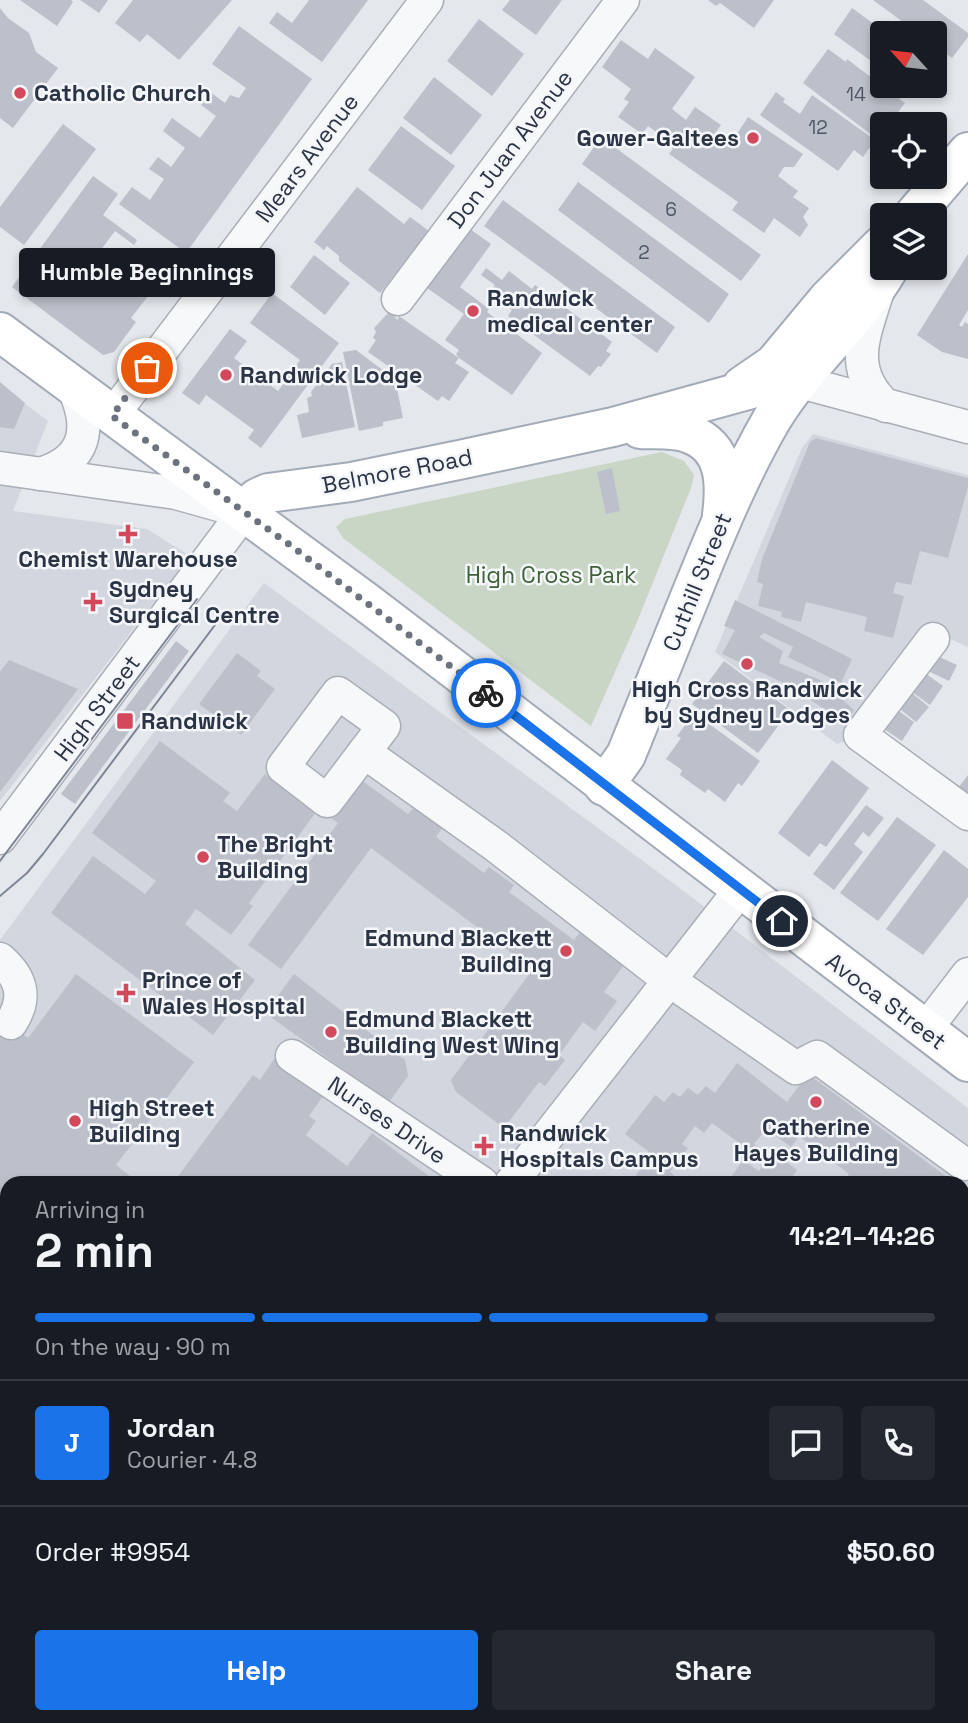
<!DOCTYPE html>
<html lang="en">
<head>
<meta charset="utf-8">
<style>
	body { margin:0; font-family:"Space Grotesk",sans-serif; background:#242831; color:#f1f3f6; height:100vh; display:flex; flex-direction:column; font-size:26px; white-space:nowrap }
	* { box-sizing:border-box; margin:0 }
	p { font-size:23px; color:#9ea1a6 }
	.icon { flex:none; width:38px; height:38px; fill:none; stroke:currentColor; stroke-width:2; stroke-linecap:round; stroke-linejoin:round }
	.map { position:relative; flex:1; overflow:hidden }
	.drawer { position:absolute; left:0px; top:1176px; width:970px; height:548px; display:flex; flex-direction:column; background:#171b24; border-radius:21px 21px 0 0; box-shadow:0 4px 10px #0003 }
	.drawer>* { flex:none }
	.needle { width:46px; rotate:297deg }
	.buttons { position:absolute; left:870px; top:21px; display:grid; gap:14px }
	.buttons a { display:grid; place-items:center; width:77px; height:77px; border-radius:7px; background:#171b24; box-shadow:0 4px 10px #0003; font-size:35px }
	.pin { position:absolute; display:grid; place-items:center; width:60px; height:60px; color:#fff; margin:-30px; border:4px solid #fff; border-radius:50%; box-shadow:0 2px 7px #0007 }
	.courier { position:absolute; display:grid; place-items:center; width:70px; height:70px; margin:-35px; border:5px solid #1a73e8; border-radius:50%; background:#fff; color:#222; box-shadow:0 2px 9px #0007 }
	.bubble { position:absolute; height:49px; border-radius:7px; background:#171b24; box-shadow:0 4px 10px #0003; font-size:23px; font-weight:800; line-height:49px; text-align:center }
	.head em { font-style:normal; font-weight:800 }
	.head div { display:flex; flex-direction:column-reverse }
	.head { display:flex; align-items:center; justify-content:space-between; height:119px; padding:0 35px }
	h1 { font-size:46px; font-weight:800; line-height:52px }
	.bar { display:grid; grid-template-columns:repeat(4,1fr); gap:10px 7px; align-content:center; height:84px; padding:0 35px }
	.bar i { height:9px; border-radius:5px; background:#363941 }
	.bar .selected { background:#1a73e8 }
	.bar p { grid-column:span 4 }
	.line { display:flex; align-items:center; gap:18px; padding:0 35px; border-top:2px solid #363941 }
	.line div { flex:1 }
	.round { display:grid; place-items:center; flex:none; width:74px; height:74px; border-radius:7px; background:#242831 }
	.primary-button { display:flex; gap:14px; margin-top:auto; padding:14px 35px }
	.primary-button a { flex:1; height:80px; border-radius:7px; background:#1a73e8; color:#fff; font-size:28px; font-weight:800; line-height:80px; text-align:center }
	.primary-button a+a { background:#242831; color:#f1f3f6 }
	.map>svg:first-child { display:block }
	.built { fill:#d2d6de; fill-rule:evenodd }
	.green { fill:#c9d6c5 }
	.building { fill:#bbc0ca }
	.lines { fill:none; stroke-linecap:round; stroke-linejoin:round }
	.minor-tunnel { stroke:#bfc3cb; stroke-width:32; stroke-dasharray:32 16; stroke-linecap:butt }
	.minor-casing { stroke:#a9aeb7; stroke-width:35 }
	.major-casing { stroke:#a3abb8; stroke-width:42 }
	.minor { stroke:#f7f8fa; stroke-width:32 }
	.major { stroke:#fff; stroke-width:38 }
	.tram { stroke:#7d8696; stroke-width:2 }
	.done { stroke:#6c737f; stroke-width:7; stroke-dasharray:0 12.6 }
	.route { stroke:#1a73e8; stroke-width:9 }
	.poi-dot { fill:#d1495b; stroke:#f4f6f9; stroke-width:2.5 }
	.labels { text-anchor:middle; stroke-width:5; stroke-linejoin:round; paint-order:stroke }
	.number-label { font-size:19px; fill:#4f5766 }
	.poi-label { font-size:23px; font-weight:bold; fill:#2b3445; stroke:#f4f6f9; text-anchor:start }
	.street-label { font-size:23px; fill:#2b3445; stroke:#f4f6f9 }
	.park-label { font-size:23px; fill:#3f6138; stroke:#f4f6f9 }
</style>
</head>
<body>
<div class="map">
<svg width="968" height="1723" viewBox="0 0 968 1723">
	<rect width="100%" height="100%" fill="#e4e7ec"/>
	<g class="built">
		<path d="M0,385l48,36 -35,90 134,18 43,27 -190,245z"/>
		<path d="M813,434l155,41v172l-22,-10 -69,93 -40,14 -122,-92 87,-204z"/>
		<path d="M264,583l413,303 291,222v615h-968v-783zM7,1183h955v534h-955z"/>
	</g>
	<path class="green" d="M662,452l22,9 10,14 -3,13 -54,134 -46,104 -248,-188 -7,-11 9,-8z"/>
	<g class="building">
		<path d="M20,0h51l2,2 -16,24z"/>
		<path d="M80,0h28l-9,13z"/>
		<path d="M133,0h99l-53,60 -32,-26 -7,8 -25,-19z"/>
		<path d="M309,0h59l-46,62 -53,-39 8,-11 15,11z"/>
		<path d="M510,0h52l-26,35 -34,-25z"/>
		<path d="M708,0h66l-20,28 -34,-25 -4,3z"/>
		<path d="M873,0h50l45,33v4l-16,21 -18,-13v-12h-16z"/>
		<path d="M0,8l8,10 21,15 7,19 22,16 -45,60 -13,-10z"/>
		<path d="M852,8l34,25h-4v36l-48,-35z"/>
		<path d="M479,19l45,35 -32,42 -45,-35z"/>
		<path d="M239,26l73,53 -126,174 -67,-49 13,-17 18,13 14,-21 -15,-10 9,-12 13,10 14,-19 -22,-17 9,-13 28,20 16,-22 -15,-11 9,-13 15,11 5,-8 9,3 7,-10 -34,-24z"/>
		<path d="M621,40l27,19 7,-11 40,29 -23,32 14,11 9,-13 26,18 -9,12 7,5 18,-8 11,-17 55,37 -9,13h-10l-6,9 20,15 -5,6 16,11 -6,9 5,8 -8,12 -26,-19 -10,15 -32,-23 6,-8 -69,-48 4,-5 -8,-6 2,-3 -19,-14 -6,8 -24,-17 11,-15 -5,-3 7,-10 -29,-22z"/>
		<path d="M828,49l18,13 1,-3 58,44 -16,21 -5,-2 -11,14 -70,-53z"/>
		<path d="M434,77l48,38 -31,40 -48,-37z"/>
		<path d="M904,86h24l-8,12z"/>
		<path d="M776,92l9,7 -2,3 17,12 12,-19 63,45 -12,17 -9,-7 -16,21 -78,-56z"/>
		<path d="M63,124l33,25 -72,96 -24,-18v-20z"/>
		<path d="M401,126l54,40 -33,44 -54,-40z"/>
		<path d="M601,137l160,118 -20,26 -159,-117z"/>
		<path d="M93,176l25,18 -15,21 34,25 -3,5 -19,-14 -15,20 15,11 -22,30 6,4 21,-29 32,24 -21,27 5,4 -22,30 -11,3 -91,-68z"/>
		<path d="M578,182l151,112 -20,29 -151,-113z"/>
		<path d="M357,187l47,37 6,-7 19,14 -49,62 -41,-32v-5l-12,-10 -3,4 -10,-8z"/>
		<path d="M503,200l172,127 -18,26 -173,-127z"/>
		<path d="M470,229l21,15 -31,43 29,22 -2,3 55,41 -30,42 -53,-37 -4,5 14,9 -20,29 -7,-5 -4,5 -70,-49 8,-12 -3,-2 3,-6 -2,-4 15,-16 9,8 1,-4 60,42 -3,-4 3,-4 -14,-10 19,-26 -37,-26z"/>
		<path d="M968,254v56l-9,15 3,2 3,-5 3,2v35l-26,-7 -25,-17z"/>
		<path d="M314,255l36,28 -25,32 -35,-28z"/>
		<path d="M486,268l16,12 7,-9 23,18 3,-4 77,57 -6,9 5,3 -10,13 -3,-1 -8,10 -82,-60 4,-6 -23,-17 6,-8 -14,-10z"/>
		<path d="M272,293l67,50 -78,105 -13,-10 6,-8 -48,-35 -7,10 -17,-12 48,-64 17,12 -13,17 44,33 22,-31 -50,-37z"/>
		<path d="M356,350l32,24 1,6 6,-1 8,39 -20,4v4l-24,5 -16,-79z"/>
		<path d="M342,362l13,65 -53,11 -5,-23 12,-3 -2,-14 5,-2 -1,-4 21,-28z"/>
		<path d="M0,382l25,21 -11,26 -14,-2z"/>
		<path d="M816,438l152,40v9l-20,71 -28,-7 -9,34 -15,-3 -3,11 11,3 -11,42 -29,-7 3,-14 -61,-15 -5,20 -20,-5 1,-5 -24,-6 5,-22 -6,-2 5,-23 48,-117z"/>
		<path d="M612,468l8,43 -14,3 -9,-42z"/>
		<path d="M735,600l117,59 -11,24 -53,-26 5,-10 -29,-14 -5,4 24,14 -4,12 41,17 34,30 -8,13 -60,-39 -64,-30 13,-24 -11,-4z"/>
		<path d="M176,641l13,10 -114,153 -14,-10z"/>
		<path d="M237,653l24,18 -4,5 18,13 -34,46 -42,-31z"/>
		<path d="M933,654l24,11 -8,16 -23,-11z"/>
		<path d="M9,660l69,29 -78,103v-120z"/>
		<path d="M724,661l66,49 -32,43 -66,-49z"/>
		<path d="M922,671l21,15 -13,19 -22,-16z"/>
		<path d="M907,689l22,18 -13,15 -21,-17z"/>
		<path d="M892,706l22,16 -12,19 -24,-16z"/>
		<path d="M694,713l66,48 -18,25 -4,-3 -13,19 -17,-13 -3,4 -25,-18 2,-5 -16,-11 15,-21 -4,-2z"/>
		<path d="M160,741l70,52 -7,8 14,10 28,-37 51,38 -67,91 4,3 -22,29 -35,-26 -11,15 70,56 -42,55 -162,-122 42,-57 52,38 11,-13 -64,-48z"/>
		<path d="M832,760l37,28 -43,59 -6,-4 -11,14 -31,-24z"/>
		<path d="M968,775v18l-9,-6z"/>
		<path d="M357,777l51,37 6,-7 28,21 -6,9 48,36 5,-6 25,18 -5,7 65,48 12,-16 44,33 -26,35 13,9 -22,30 -12,-9 -24,33 6,5 -20,26 -6,-4 -35,46 -48,-36 -5,-12 82,-111 -162,-121 -90,121 -33,-24 90,-122 -10,-7z"/>
		<path d="M866,805l18,13 -15,19 -6,-5 -9,12 9,8 -29,38 -21,-16z"/>
		<path d="M897,817l39,28 -58,76 -38,-28z"/>
		<path d="M944,850l24,19v28l-45,58 -37,-26z"/>
		<path d="M76,974l118,88 -78,103 23,18h-31l-3,-2 -2,2h-96v86l-7,-5v-247l28,21z"/>
		<path d="M294,974l111,86 3,16 -19,26 -124,-89z"/>
		<path d="M276,1056l49,37 -16,23 7,5 -10,14 41,31 25,-33 66,50h-265l80,-108 7,5z"/>
		<path d="M737,1063l50,39 21,-28 147,109h-112l6,-9 -50,-38 -8,11 -25,-18 -12,15 14,11 4,-4 25,19 -9,13 -4,-2 -2,2h-49l-4,-3 14,-20 16,11 6,-9 -53,-39 -8,10 -9,-7 -13,18 6,4 -18,24 4,3 -6,8 -37,-2 20,-24 2,3 3,-3 -31,-23 30,-39 9,7 9,-10 7,5 8,-9 10,7 8,-9 9,7z"/>
		<path d="M968,1219v83l-6,8v-84z"/>
		<path d="M0,1421l7,2v294h52l-5,6h-54v-108l6,-8 -6,-4z"/>
		<path d="M962,1426l6,4v60l-6,-4z"/>
		<path d="M962,1559l6,4v18l-6,7z"/>
		<path d="M968,1687v36h-27l5,-6h16v-23z"/>
		<path d="M102,1717h60l-5,6h-60z"/>
		<path d="M165,1717h405l-4,6h-406z"/>
		<path d="M837,1717h30l-5,6h-17z"/>
	</g>
	<g class="lines">
		<path class="minor-tunnel" d="M217,1717l1,6"/>
		<defs>
			<g id="minor">
				<path d="M878,290c-13,45 -32,78 8,116"/>
				<path d="M398,299l225,-299"/>
				<path d="M797,381l171,46"/>
				<path d="M112,416l315,-416"/>
				<path d="M0,468l176,25 68,19 -244,326"/>
				<path d="M40,474c47,-14 52,-46 33,-87"/>
				<path d="M933,639l-73,96 108,79"/>
				<path d="M338,693l46,33 -57,75 -44,-34z"/>
				<path d="M364,752l132,94 173,134 127,88 21,-11 147,107"/>
				<path d="M0,959c22,19 27,39 11,64"/>
				<path d="M925,1030l43,-56"/>
				<path d="M292,1056l190,127"/>
				<path d="M511,1183l229,-293"/>
				<path d="M962,1527l6,4"/>
				<path d="M962,1592l6,3"/>
				<path d="M962,1679l6,-8"/>
				<path d="M761,1717l5,6"/>
				<path d="M797,1717l9,6"/>
				<path d="M604,1723l5,-6"/>
				<path d="M929,1723l5,-6"/>
			</g>
			<g id="major">
				<path d="M914,215l54,-63"/>
				<path d="M0,332l366,270 602,460"/>
				<path d="M742,386l32,-22 55,-66 53,-53"/>
				<path d="M640,429c16,1 36,-1 50,5 36,13 36,50 32,81"/>
				<path d="M244,512l13,-14 11,-5 83,-11 108,-22 154,-33 153,-42 31,-4"/>
				<path d="M604,786l22,-31c22,-54 44,-108 66,-163 24,-59 48,-118 80,-173 33,-55 85,-96 117,-151"/>
			</g>
		</defs>
		<use href="#minor" class="minor-casing"/>
		<use href="#major" class="major-casing"/>
		<use href="#minor" class="minor"/>
		<use href="#major" class="major"/>
		<g class="tram">
			<path d="M0,861l197,-262"/>
			<path d="M0,896l27,-23 16,-19 178,-237"/>
		</g>
	</g>
	<g class="lines">
		<path class="done" d="M147,368l-35,48 182,132 192,145"/>
		<path class="route" d="M486,693l296,228"/>
	</g>
	<g class="poi-dot">
		<circle cx="20" cy="93" r="7"/>
		<circle cx="753" cy="138" r="7"/>
		<circle cx="473" cy="311" r="7"/>
		<circle cx="226" cy="375" r="7"/>
		<path d="M124.5 523.5h7v7h7v7h-7v7h-7v-7h-7v-7h7z"/>
		<path d="M89.5 591.5h7v7h7v7h-7v7h-7v-7h-7v-7h7z"/>
		<circle cx="747" cy="664" r="7"/>
		<rect x="116" y="712" width="18" height="18" rx="3.5"/>
		<circle cx="203" cy="857" r="7"/>
		<circle cx="566" cy="951" r="7"/>
		<path d="M122.5 982.5h7v7h7v7h-7v7h-7v-7h-7v-7h7z"/>
		<circle cx="331" cy="1032" r="7"/>
		<circle cx="816" cy="1102" r="7"/>
		<circle cx="75" cy="1121" r="7"/>
		<path d="M480.5 1135.5h7v7h7v7h-7v7h-7v-7h-7v-7h7z"/>
	</g>
	<g class="labels">
		<g class="number-label">
			<text x="856" y="101">14</text>
			<text x="818" y="134">12</text>
			<text x="671" y="216">6</text>
			<text x="644" y="259">2</text>
		</g>
		<g class="poi-label">
			<text x="34" y="101">Catholic Church</text>
			<text x="739" y="146" text-anchor="end">Gower-Galtees</text>
			<text x="487" y="306">Randwick<tspan x="487" dy="26">medical center</tspan></text>
			<text x="240" y="383">Randwick Lodge</text>
			<text x="128" y="567" text-anchor="middle">Chemist Warehouse</text>
			<text x="109" y="597">Sydney<tspan x="109" dy="26">Surgical Centre</tspan></text>
			<text x="747" y="697" text-anchor="middle">High Cross Randwick<tspan x="747" dy="26">by Sydney Lodges</tspan></text>
			<text x="141" y="729">Randwick</text>
			<text x="217" y="852">The Bright<tspan x="217" dy="26">Building</tspan></text>
			<text x="552" y="946" text-anchor="end">Edmund Blackett<tspan x="552" dy="26">Building</tspan></text>
			<text x="142" y="988">Prince of<tspan x="142" dy="26">Wales Hospital</tspan></text>
			<text x="345" y="1027">Edmund Blackett<tspan x="345" dy="26">Building West Wing</tspan></text>
			<text x="89" y="1116">High Street<tspan x="89" dy="26">Building</tspan></text>
			<text x="816" y="1135" text-anchor="middle">Catherine<tspan x="816" dy="26">Hayes Building</tspan></text>
			<text x="500" y="1141">Randwick<tspan x="500" dy="26">Hospitals Campus</tspan></text>
		</g>
		<g class="street-label">
			<text transform="translate(510 149) rotate(-53)" y="8">Don Juan Avenue</text>
			<text transform="translate(307 158) rotate(-53)" y="8">Mears Avenue</text>
			<text transform="translate(397 471) rotate(-11)" y="8">Belmore Road</text>
			<text transform="translate(697 582) rotate(-68)" y="8">Cuthill Street</text>
			<text transform="translate(97 708) rotate(-53)" y="8">High Street</text>
			<text transform="translate(886 1001) rotate(37)" y="8">Avoca Street</text>
			<text transform="translate(387 1120) rotate(34)" y="8">Nurses Drive</text>
		</g>
		<g class="park-label">
			<text x="551" y="583">High Cross Park</text>
		</g>
	</g>
</svg>
<div class="buttons">
<a><svg class="needle" viewBox="-14 -14 28 28"><path d="M0-13l5 13h-10z" fill="#e53935"/><path d="M0 13l5-13h-10z" fill="#9ea1a6"/></svg></a>
<a><svg class="icon" aria-label="locate" viewBox="0 0 24 24"><circle cx="12" cy="12" r="6"/><path d="M12 2v4M12 18v4M2 12h4M18 12h4"/></svg></a>
<a><svg class="icon" aria-label="layers" viewBox="0 0 24 24"><path d="M12 4l9 5-9 5-9-5zM3 14l9 5 9-5"/></svg></a>
</div>
<div class="pin" style="left:147px;top:368px;background:#ea580c"><svg class="icon" aria-label="bag" viewBox="0 0 24 24"><path d="M5 8h14l-1 12H6zM9 8a3 3 0 0 1 6 0"/></svg></div>
<div class="pin" style="left:782px;top:921px;background:#1f2937"><svg class="icon" aria-label="home" viewBox="0 0 24 24"><path d="M3 11l9-7 9 7M6 9v11h12V9"/></svg></div>
<div class="courier" style="left:486px;top:693px"><svg class="icon" aria-label="bike" viewBox="0 0 24 24"><circle cx="6" cy="16" r="4"/><circle cx="18" cy="16" r="4"/><path d="M6 16l4-8h5l3 8M10 8l3 8H6M13 5h3"/></svg></div>
<div class="bubble" style="left:19px;top:248px;width:256px">Humble Beginnings</div>
<section class="drawer">
<div class="head"><div><h1>2 min</h1><p>Arriving in</p></div><em>14:21–14:26</em></div>
<div class="bar"><i class="selected"></i><i class="selected"></i><i class="selected"></i><i></i><p>On the way · 90 m</p></div>
<div class="line" style="height:126px"><b class="round" style="background:#1a73e8;color:#fff">J</b><div><b>Jordan</b><p>Courier · 4.8</p></div><a class="round"><svg class="icon" aria-label="chat" viewBox="0 0 24 24"><path d="M4 5h16v11H9l-5 4z"/></svg></a><a class="round"><svg class="icon" aria-label="phone" viewBox="0 0 24 24"><path d="M5 4h4l2 5-3 2q2 4 5 5l2-3 5 2v4C11 20 4 13 5 4z"/></svg></a></div>
<div class="line" style="height:91px"><div>Order #9954</div><b>$50.60</b></div>
<div class="primary-button"><a>Help</a><a>Share</a></div>
</section>
</div>
</body>
</html>
